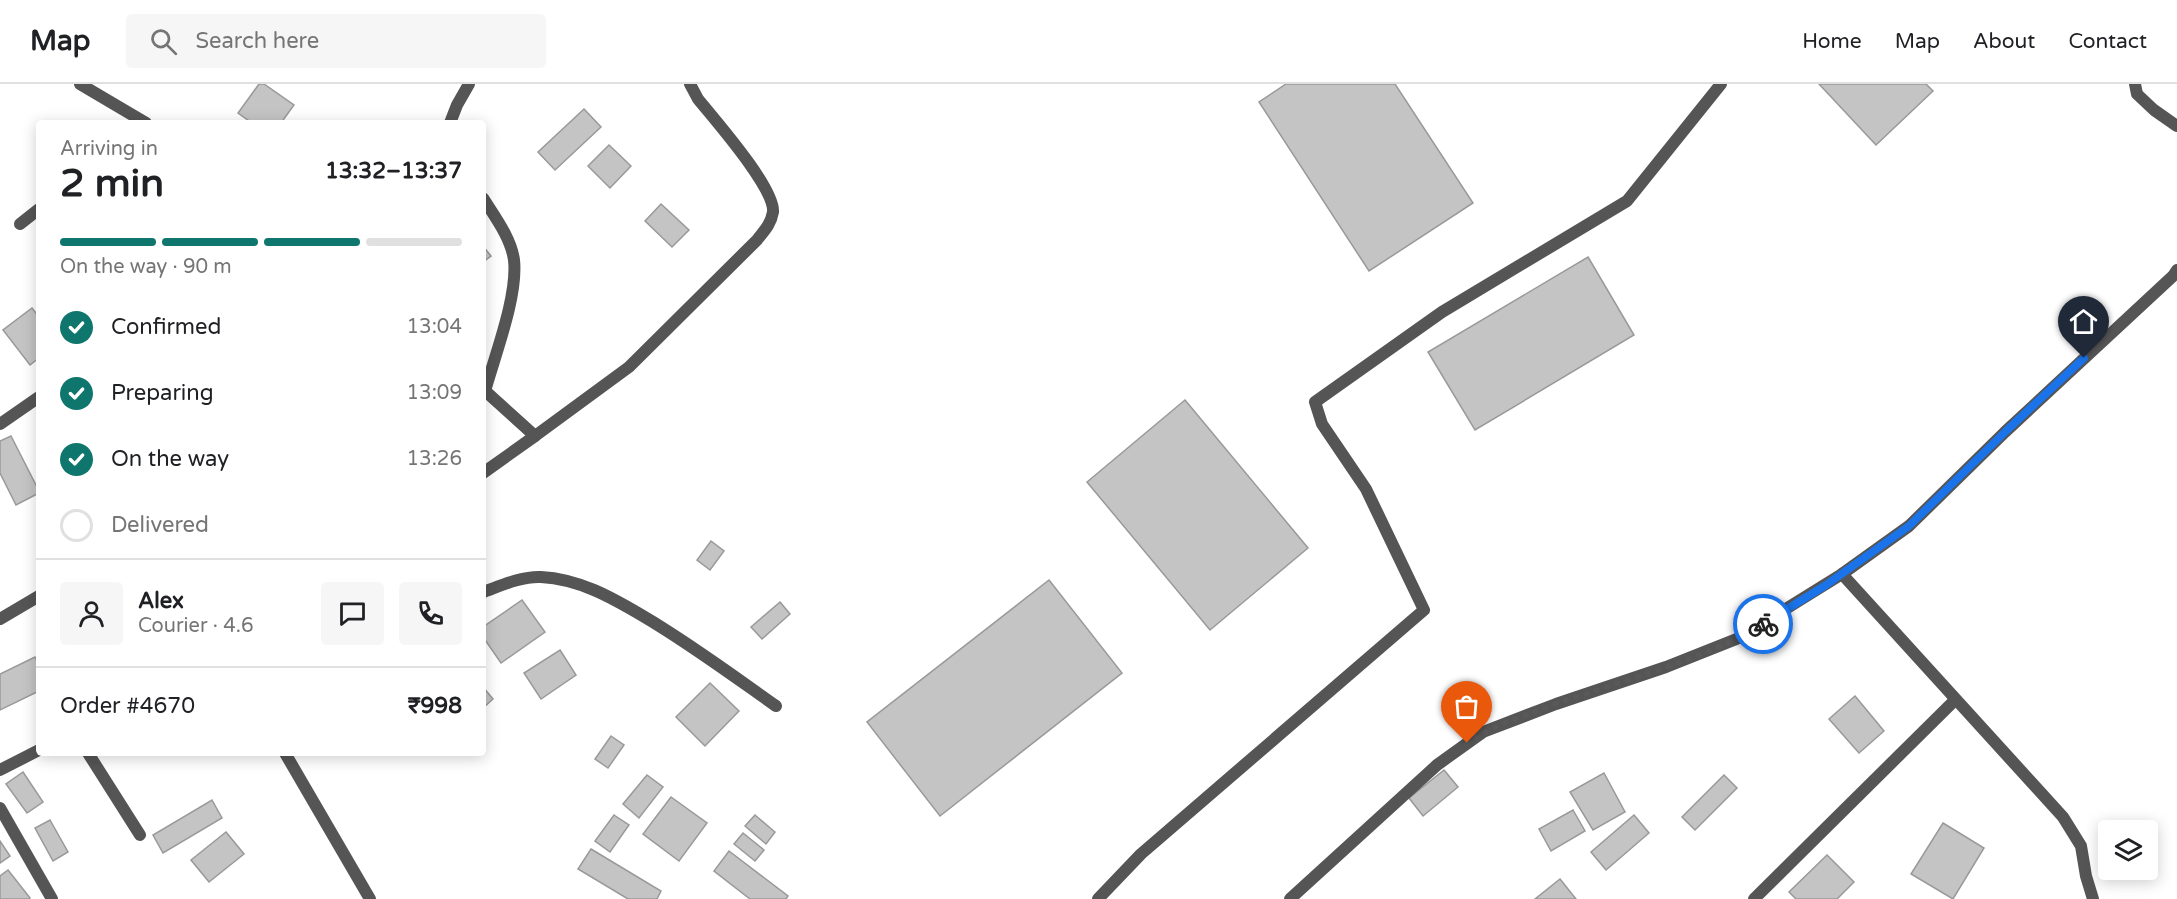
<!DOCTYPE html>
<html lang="en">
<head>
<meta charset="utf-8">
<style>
	body { margin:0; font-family:"Varela Round",sans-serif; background:#f6f6f6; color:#202124; height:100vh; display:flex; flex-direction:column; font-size:22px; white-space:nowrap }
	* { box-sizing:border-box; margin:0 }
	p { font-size:20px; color:#757577 }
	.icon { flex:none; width:33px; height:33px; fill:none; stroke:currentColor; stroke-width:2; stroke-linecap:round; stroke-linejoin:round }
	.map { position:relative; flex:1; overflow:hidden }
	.side { position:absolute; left:36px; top:36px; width:450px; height:636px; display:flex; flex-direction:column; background:#fff; border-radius:6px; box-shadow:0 3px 15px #0003 }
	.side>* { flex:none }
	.fabs { position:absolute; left:2098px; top:736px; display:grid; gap:12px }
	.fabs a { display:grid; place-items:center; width:60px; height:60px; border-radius:6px; background:#fff; box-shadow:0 3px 15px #0003; font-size:30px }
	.pin { position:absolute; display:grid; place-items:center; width:51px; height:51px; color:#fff; margin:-62px -26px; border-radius:50% 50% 50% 0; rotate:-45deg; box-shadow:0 0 6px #0007 }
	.pin .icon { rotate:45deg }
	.courier { position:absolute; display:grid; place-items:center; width:60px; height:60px; margin:-30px; border:4px solid #1a73e8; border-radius:50%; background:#fff; color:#222; box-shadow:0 2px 8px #0007 }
	.headline em { font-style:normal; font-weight:700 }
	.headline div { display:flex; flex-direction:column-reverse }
	.headline { display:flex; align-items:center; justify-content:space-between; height:102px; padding:0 24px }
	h1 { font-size:39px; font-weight:700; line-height:45px }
	.bar { display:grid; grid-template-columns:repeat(4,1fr); gap:9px 6px; align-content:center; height:72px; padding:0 24px }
	.bar i { height:8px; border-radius:4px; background:#e0e0e0 }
	.bar .selected { background:#0f766e }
	.bar p { grid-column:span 4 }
	.line { display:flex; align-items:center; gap:15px; padding:0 24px; border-top:2px solid #e0e0e0 }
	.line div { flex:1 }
	.round { display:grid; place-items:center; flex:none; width:63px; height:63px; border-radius:6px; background:#f6f6f6 }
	ol { padding:0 24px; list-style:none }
	li { display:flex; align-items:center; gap:18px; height:66px }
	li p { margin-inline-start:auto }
	li .icon { padding:6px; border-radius:50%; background:#0f766e; color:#fff; stroke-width:4 }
	li:last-child { color:#757577 }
	li i { width:33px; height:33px; border:3px solid #e0e0e0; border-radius:50% }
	header { display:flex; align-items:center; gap:36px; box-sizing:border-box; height:84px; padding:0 30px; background:#fff; border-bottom:2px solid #e0e0e0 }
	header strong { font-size:28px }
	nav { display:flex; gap:33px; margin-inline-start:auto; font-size:21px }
	.search { width:420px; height:54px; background:#f6f6f6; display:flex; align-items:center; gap:15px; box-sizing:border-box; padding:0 21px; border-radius:6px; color:#757577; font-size:22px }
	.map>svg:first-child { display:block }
	.building { fill:#c4c4c4; stroke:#999; stroke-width:1.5 }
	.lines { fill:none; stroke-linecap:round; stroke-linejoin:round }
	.street { stroke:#555; stroke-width:12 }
	.done { stroke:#595959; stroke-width:6; stroke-dasharray:0 10.8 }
	.route { stroke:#1a73e8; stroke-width:8 }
</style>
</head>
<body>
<header>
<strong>Map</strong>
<div class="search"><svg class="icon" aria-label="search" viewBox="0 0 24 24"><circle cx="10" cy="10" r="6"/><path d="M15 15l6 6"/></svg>Search here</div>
<nav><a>Home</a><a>Map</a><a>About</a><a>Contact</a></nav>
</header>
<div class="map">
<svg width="2177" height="815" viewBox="0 0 2177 815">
	<rect width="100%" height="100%" fill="#fff"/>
	<g class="building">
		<path d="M259,0h5l30,21 -13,18h-29l-14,-10z"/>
		<path d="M1286,0h109l78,119 -104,68 -110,-169z"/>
		<path d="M1819,0h107l7,7 -57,54z"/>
		<path d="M584,25l17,18 -46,43 -17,-18z"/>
		<path d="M609,61l22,21 -21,22 -22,-22z"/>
		<path d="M661,120l28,26 -17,17 -27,-26z"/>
		<path d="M483,162l8,10 -8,6z"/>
		<path d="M1588,173l46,78 -159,95 -47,-78z"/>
		<path d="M32,224l7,9v41l-9,7 -27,-35z"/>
		<path d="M1185,316l123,148 -98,82 -123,-148z"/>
		<path d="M11,352l28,55v2l-23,12 -16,-32v-32z"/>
		<path d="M711,457l13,10 -14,19 -13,-10z"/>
		<path d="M1049,496l73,93 -182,143 -73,-94z"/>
		<path d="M522,516l23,32 -44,31 -18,-26v-10z"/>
		<path d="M780,518l10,12 -28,25 -11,-12z"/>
		<path d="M560,566l16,25 -35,24 -17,-26z"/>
		<path d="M35,573l4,8v26l-39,19v-36z"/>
		<path d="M710,599l29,28 -34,35 -29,-29z"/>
		<path d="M483,603l10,12 -10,9z"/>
		<path d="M1855,612l29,35 -25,22 -30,-34z"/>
		<path d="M611,652l13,9 -16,23 -13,-9z"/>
		<path d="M1444,686l14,17 -35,29 -14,-18z"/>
		<path d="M23,688l20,30 -16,11 -21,-29z"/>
		<path d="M1604,689l21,39 -32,18 -23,-38z"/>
		<path d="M647,691l16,12 -24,31 -16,-14z"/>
		<path d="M1724,691l13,13 -42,42 -13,-13z"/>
		<path d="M671,713l36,26 -28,38 -36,-27z"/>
		<path d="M212,716l10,18 -59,35 -10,-18z"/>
		<path d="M1573,726l12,21 -34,20 -12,-22z"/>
		<path d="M614,731l15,10 -19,27 -15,-11z"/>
		<path d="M755,731l20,17 -9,12 -21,-18z"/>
		<path d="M1634,731l15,18 -43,37 -15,-18z"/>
		<path d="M50,736l18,32 -15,9 -18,-33z"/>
		<path d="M1943,739l41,25 -31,51 -42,-25z"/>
		<path d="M226,748l18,22 -35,28 -18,-22z"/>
		<path d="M743,749l21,17 -9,11 -21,-17z"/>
		<path d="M0,757l10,15 -10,7z"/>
		<path d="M591,765l70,42 -4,8h-29l-50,-30z"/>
		<path d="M729,767l59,45 -2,3h-36l-36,-28z"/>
		<path d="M1827,771l27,27 -17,17h-41l-7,-7z"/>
		<path d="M8,786l22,28 -1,1h-29v-23z"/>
		<path d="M1560,795l16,20h-41z"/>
	</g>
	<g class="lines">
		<g class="street">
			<path d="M80,0l66,39"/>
			<path d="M2135,0l2,10 17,16 23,16"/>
			<path d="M450,39l7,-18 12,-21"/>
			<path d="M483,114c12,19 28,40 31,62 4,36 -19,95 -29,131"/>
			<path d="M20,140l19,-15"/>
			<path d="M483,305l52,47 -52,37"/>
			<path d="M0,340l39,-27"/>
			<path d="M535,352l94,-69 128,-127c7,-9 14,-16 16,-28 2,-24 -58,-92 -75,-113l-8,-15"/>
			<path d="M1842,490l221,243 18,29 5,30 7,23"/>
			<path d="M483,508c17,-6 39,-16 58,-15 38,2 70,20 102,39 46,27 89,59 133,90"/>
			<path d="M0,535l39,-23"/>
			<path d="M88,669l52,82"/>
			<path d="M285,669l85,146"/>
			<path d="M0,686l39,-20"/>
			<path d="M0,724l52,91"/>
			<path d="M1098,815l43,-45 283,-244 -58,-121 -44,-65 -7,-22 127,-90 185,-111 94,-117"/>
			<path d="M1290,815l147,-134 46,-33 73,-28 110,-37 73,-29 103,-64 67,-48 96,-94 168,-156 4,-6"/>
			<path d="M1754,815l201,-199"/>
		</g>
	</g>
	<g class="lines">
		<path class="done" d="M1467,659c22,-15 46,-23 70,-32 75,-29 157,-46 226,-87"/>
		<path class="route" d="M1763,540l63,-39 83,-59 96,-94 79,-74"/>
	</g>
</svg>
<div class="fabs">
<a><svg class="icon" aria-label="layers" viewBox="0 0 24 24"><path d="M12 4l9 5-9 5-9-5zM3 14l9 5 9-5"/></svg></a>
</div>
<div class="pin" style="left:1467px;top:659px;background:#ea580c"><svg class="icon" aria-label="bag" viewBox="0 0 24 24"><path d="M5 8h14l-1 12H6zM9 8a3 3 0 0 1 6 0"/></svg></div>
<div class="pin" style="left:2084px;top:274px;background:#1f2937"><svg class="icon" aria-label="home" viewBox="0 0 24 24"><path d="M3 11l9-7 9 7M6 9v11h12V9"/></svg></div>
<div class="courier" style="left:1763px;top:540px"><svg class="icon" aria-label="bike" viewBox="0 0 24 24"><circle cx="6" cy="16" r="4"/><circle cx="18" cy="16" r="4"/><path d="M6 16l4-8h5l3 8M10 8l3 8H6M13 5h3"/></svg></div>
<section class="side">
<div class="headline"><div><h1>2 min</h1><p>Arriving in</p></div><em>13:32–13:37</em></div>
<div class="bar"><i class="selected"></i><i class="selected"></i><i class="selected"></i><i></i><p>On the way · 90 m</p></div>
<ol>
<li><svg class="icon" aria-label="check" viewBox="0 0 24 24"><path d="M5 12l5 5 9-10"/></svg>Confirmed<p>13:04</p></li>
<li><svg class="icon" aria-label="check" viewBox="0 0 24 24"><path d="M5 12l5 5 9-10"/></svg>Preparing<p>13:09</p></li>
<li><svg class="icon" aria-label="check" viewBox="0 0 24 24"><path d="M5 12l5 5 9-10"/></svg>On the way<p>13:26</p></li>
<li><i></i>Delivered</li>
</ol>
<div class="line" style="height:108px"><a class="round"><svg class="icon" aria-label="person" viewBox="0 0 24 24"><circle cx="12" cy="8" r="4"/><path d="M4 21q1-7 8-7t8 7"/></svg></a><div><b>Alex</b><p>Courier · 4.6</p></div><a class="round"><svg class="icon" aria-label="chat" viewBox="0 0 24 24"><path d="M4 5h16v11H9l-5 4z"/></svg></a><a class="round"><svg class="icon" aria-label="phone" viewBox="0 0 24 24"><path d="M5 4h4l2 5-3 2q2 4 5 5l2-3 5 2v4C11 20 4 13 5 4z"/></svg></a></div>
<div class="line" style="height:78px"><div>Order #4670</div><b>₹998</b></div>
</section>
</div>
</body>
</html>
